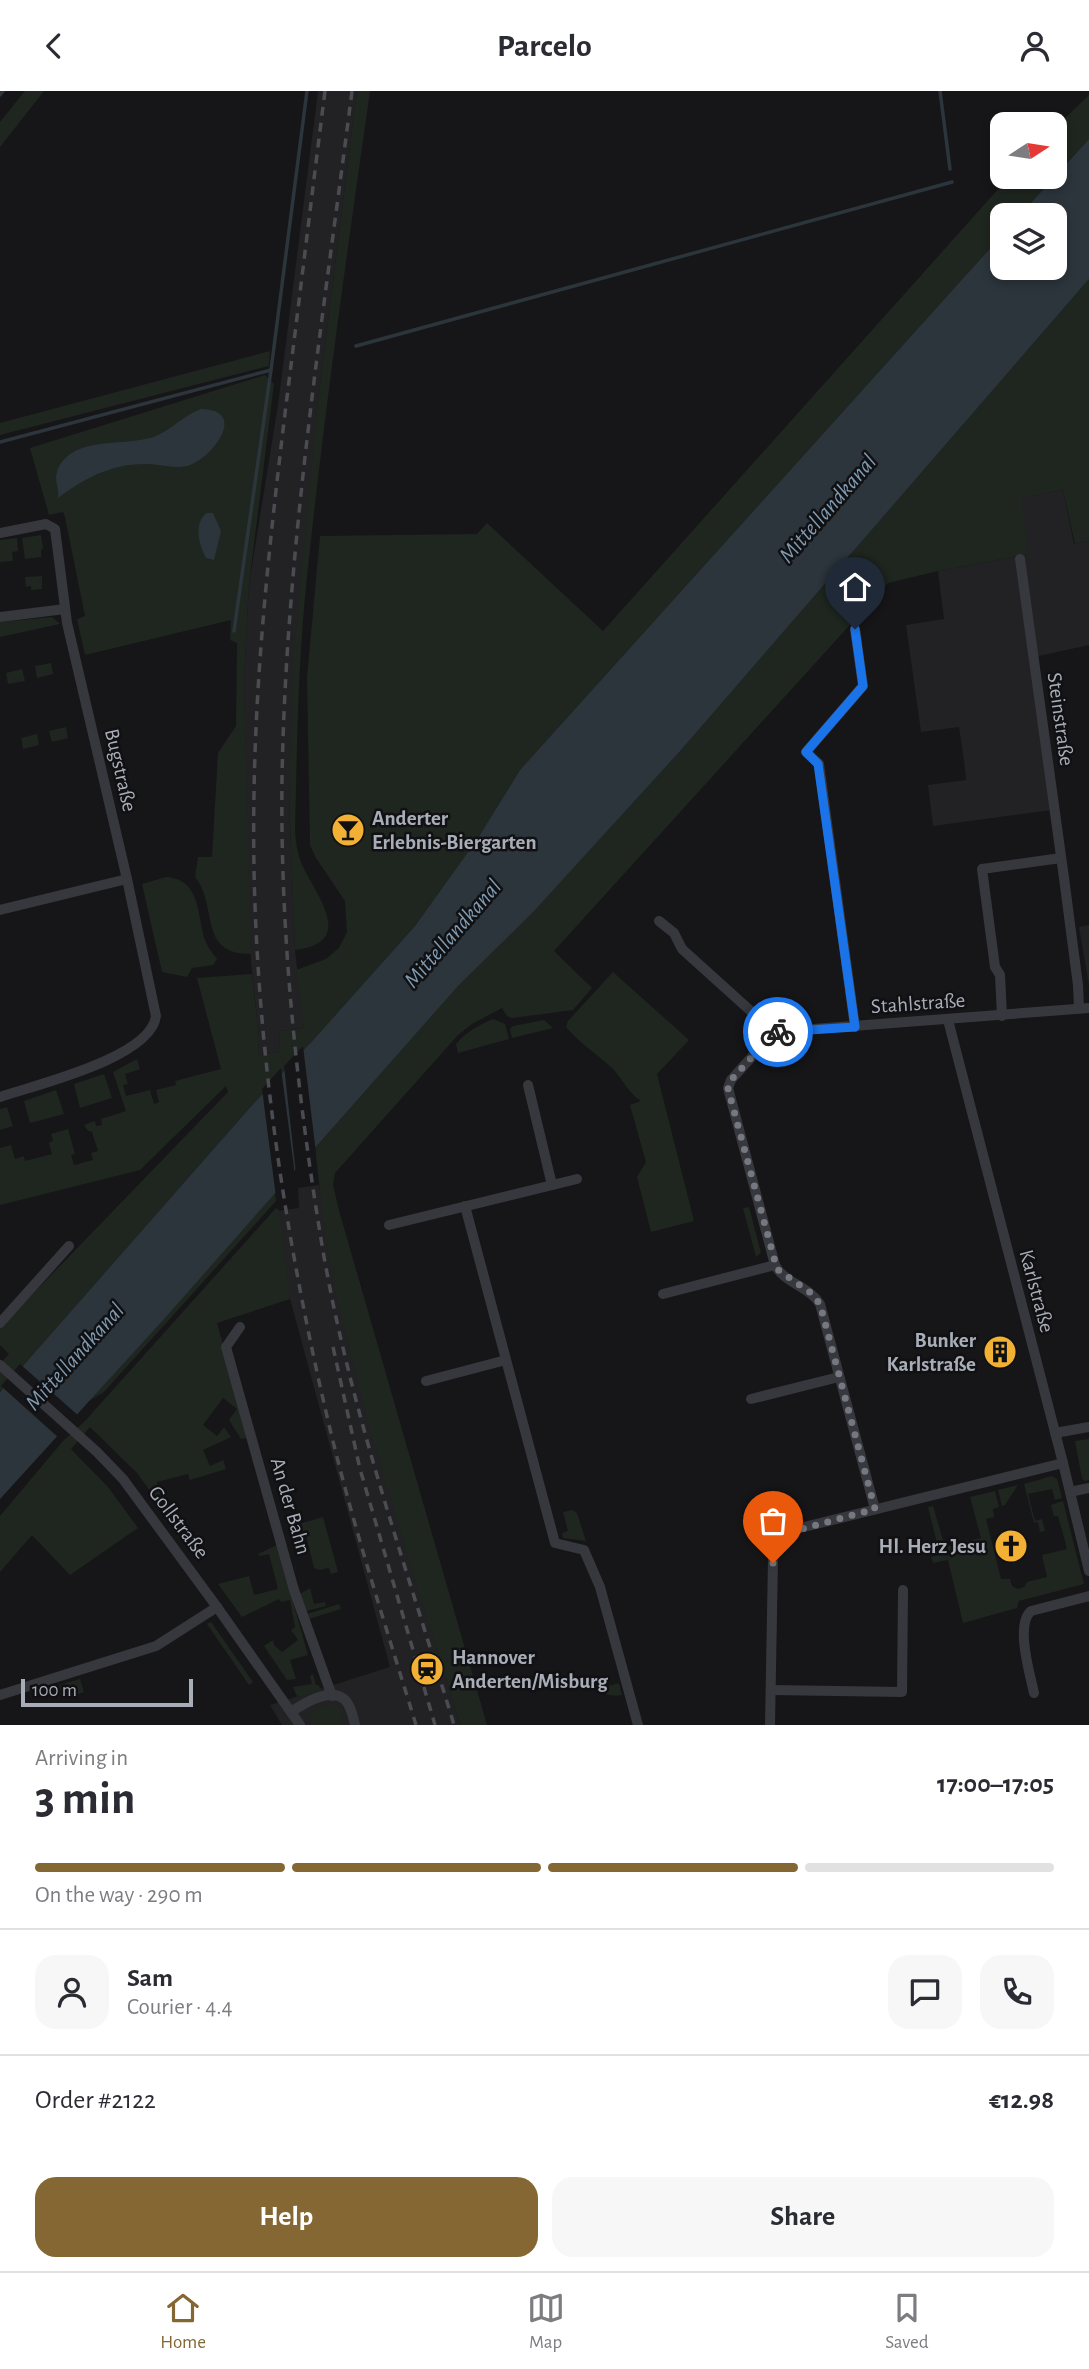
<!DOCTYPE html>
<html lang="en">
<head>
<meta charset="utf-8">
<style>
	body { margin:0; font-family:"Alegreya Sans",sans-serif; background:#f7f7f7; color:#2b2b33; height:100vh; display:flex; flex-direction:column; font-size:26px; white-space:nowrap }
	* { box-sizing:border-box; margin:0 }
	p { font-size:23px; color:#7c7c81 }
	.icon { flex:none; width:38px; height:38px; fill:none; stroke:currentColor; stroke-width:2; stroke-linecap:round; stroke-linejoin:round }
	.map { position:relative; height:1634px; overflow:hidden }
	.drawer { display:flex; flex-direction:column; background:#fff; flex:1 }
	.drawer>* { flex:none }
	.needle { width:46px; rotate:78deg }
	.fabs { position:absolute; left:990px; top:21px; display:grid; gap:14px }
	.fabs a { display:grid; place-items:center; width:77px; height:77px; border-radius:14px; background:#fff; box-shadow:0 4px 10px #0003; font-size:35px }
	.scale { position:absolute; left:21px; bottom:18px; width:172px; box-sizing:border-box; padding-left:7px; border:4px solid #a8adb8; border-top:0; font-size:19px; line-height:24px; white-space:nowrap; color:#a8adb8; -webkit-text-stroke:5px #111113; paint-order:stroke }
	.pin { position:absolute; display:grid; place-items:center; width:60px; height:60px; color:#fff; margin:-72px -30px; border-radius:50% 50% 50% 0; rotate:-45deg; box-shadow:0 0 7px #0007 }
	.pin .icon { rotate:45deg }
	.courier { position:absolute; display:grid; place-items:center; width:70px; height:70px; margin:-35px; border:5px solid #1a73e8; border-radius:50%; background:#fff; color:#222; box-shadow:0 2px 9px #0007 }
	.summary em { font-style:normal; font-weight:600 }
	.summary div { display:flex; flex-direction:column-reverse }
	.summary { display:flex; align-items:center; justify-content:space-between; height:119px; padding:0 35px }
	h1 { font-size:46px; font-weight:600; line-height:52px }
	.bar { display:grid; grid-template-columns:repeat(4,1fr); gap:10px 7px; align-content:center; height:84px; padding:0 35px }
	.bar i { height:9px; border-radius:5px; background:#e1e1e2 }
	.bar .current { background:#856733 }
	.bar p { grid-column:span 4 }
	.line { display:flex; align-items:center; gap:18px; padding:0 35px; border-top:2px solid #e1e1e2 }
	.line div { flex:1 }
	.round { display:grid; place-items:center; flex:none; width:74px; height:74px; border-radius:21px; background:#f7f7f7 }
	.primary-button { display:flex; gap:14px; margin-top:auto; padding:14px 35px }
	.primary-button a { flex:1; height:80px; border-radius:21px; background:#856733; color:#fff; font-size:28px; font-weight:600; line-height:80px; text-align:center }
	.primary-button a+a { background:#f7f7f7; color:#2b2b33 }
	header { display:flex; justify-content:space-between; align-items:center; height:91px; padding:0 35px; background:#fff; font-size:32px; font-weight:600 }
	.menu { display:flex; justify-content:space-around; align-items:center; height:98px; border-top:2px solid #e1e1e2; background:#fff; font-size:19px; color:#7c7c81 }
	.menu a { display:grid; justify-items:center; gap:4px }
	.menu .current { color:#856733 }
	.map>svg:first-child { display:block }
	.built { fill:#222225 }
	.green { fill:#1e261f }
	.water { fill:#2c353c }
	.pier { fill:#161618 }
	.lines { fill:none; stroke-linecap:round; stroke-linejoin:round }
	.stream { stroke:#2c353c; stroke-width:3.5 }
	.street { stroke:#37383d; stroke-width:10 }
	.rail { stroke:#4a4c52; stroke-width:3.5; stroke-dasharray:9 7; stroke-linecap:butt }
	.done { stroke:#757880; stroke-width:7; stroke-dasharray:0 12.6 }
	.route { stroke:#1a73e8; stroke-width:9 }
	.labels { text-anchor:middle; stroke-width:5; stroke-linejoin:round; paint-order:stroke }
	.street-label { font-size:21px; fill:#a8adb8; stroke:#111113 }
	.poi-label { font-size:21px; font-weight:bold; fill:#a8adb8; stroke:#111113; text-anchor:start }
	.water-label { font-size:23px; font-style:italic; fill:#7f9bb3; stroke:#111113 }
</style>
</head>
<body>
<header><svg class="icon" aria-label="back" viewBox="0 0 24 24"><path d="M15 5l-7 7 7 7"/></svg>Parcelo<svg class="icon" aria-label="person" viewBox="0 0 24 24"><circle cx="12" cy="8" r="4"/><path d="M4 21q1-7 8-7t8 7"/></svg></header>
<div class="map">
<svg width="1089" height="1634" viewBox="0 0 1089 1634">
	<rect width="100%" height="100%" fill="#161618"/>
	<g class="built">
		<path d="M318,0h39l-40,318 -28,389 6,152 9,78 -24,3 -1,21 -21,3 1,-17 -8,-76 -4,-128 -3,-154 5,-96 29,-179z"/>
		<path d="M1063,399l11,54 15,-3v104l-59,13 22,152 -119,16 -5,-41 38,-5 -2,-19 -5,-34 -38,5 -15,-107 38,-6 -6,-48 91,-17 -9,-56z"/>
		<path d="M1089,834v60l-10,-58z"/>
		<path d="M319,1094l29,158 33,122 79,260h-178l-12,-20 120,-38 -100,-368 -13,-88 22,-3 -1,-20z"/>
	</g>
	<g class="green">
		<path d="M25,0h19l-44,56v-25z"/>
		<path d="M357,0h13c-23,162 -46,323 -63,486 -9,84 -10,170 -12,255 1,13 3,25 9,37 16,31 50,74 -9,81l-6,-152 4,-134 24,-255z"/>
		<path d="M1089,4v44l-34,37v-48z"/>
		<path d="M1009,86h46l-35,38h-17v19l-483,536 -42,68 -63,88 -100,112 -61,65 -254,289v-28l9,-10 -9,-9v-17l228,-236 -2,-6 -86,84 -140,35v-57l11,-3 4,14 9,-3 1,5 27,-7 -3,-11 4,-2 -2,-7 17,-5 7,25 -4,1 3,10 19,-5 -2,-7 7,-2 -6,-19 -4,-1 -4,-6 11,-4 1,5 6,-1 -1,-6 25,-8 -13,-39 24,-13 3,10 -15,5 3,10 -5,1 3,11 24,-6 4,14 5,-2 -3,-12 20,-5 -1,-4 46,-12 -24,-91 55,-4 7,64 -1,17 21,-3 1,-21 24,-3 -8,-58 30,-11 13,-11 8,-16 -2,-31 -29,-43 -6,-13 -3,-168 13,-141 157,-2 10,-11 116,108z"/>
		<path d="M1089,188v262l-14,3 -12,-54 -42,8 8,56 -91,17 -50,12 -334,368 38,37 -19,22 -61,8 -5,-2 -5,-8 -30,16 -14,11 -123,138 -2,11 5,23 149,518h-27c-42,-139 -89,-278 -121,-419 -12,-52 -18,-106 -24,-158l144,-163 75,-75 148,-161z"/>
		<path d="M270,260l-1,15 -269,69v-12z"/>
		<path d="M265,284l9,9 -25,200 -5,96 7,274c-54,0 -32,-47 -56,-77l3,-20h14l6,-104 18,-27 1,-83 -7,-3 1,-20 -146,35 -8,-36 8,-3 -20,-99 -2,-5 -14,3 -19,-67z"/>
		<path d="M41,444l2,14 -2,1v7l-16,2 -3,-21z"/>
		<path d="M17,447l1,13 -6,1 1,9 -13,1v-22z"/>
		<path d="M42,485v13l-11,1v-4l-5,1 -1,-10z"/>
		<path d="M52,526l8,7 -60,13v-15z"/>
		<path d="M51,572l2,11 -16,4 -2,-12z"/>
		<path d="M22,578l3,12 -17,3 -2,-11z"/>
		<path d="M66,636l2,11 -16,4 -3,-11z"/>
		<path d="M37,643l2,11 -16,4 -2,-11z"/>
		<path d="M166,786c35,2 31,38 39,63 2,7 8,13 12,19l-4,6 -21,3 -5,9 -25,-5 -20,-88z"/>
		<path d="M613,881l76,68 -32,34 37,147 -43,11 -14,-55 9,-15 -16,-57 11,-4c-13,-8 -18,-22 -29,-33 -15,-14 -33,-25 -46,-41l2,-6z"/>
		<path d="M493,928l12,5 4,15 -51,14 -2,-9c10,-12 23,-19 37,-25z"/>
		<path d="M544,929l9,8 -41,10 -2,-9 3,-3z"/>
		<path d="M104,983l8,24 -32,10 -6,-24z"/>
		<path d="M56,999l8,24 -34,9 -6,-22z"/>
		<path d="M7,1016l6,19 -13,4v-21z"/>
		<path d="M275,1101l1,9 -172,191 -15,9z"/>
		<path d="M749,1116l12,46 -5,4 -13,-49z"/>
		<path d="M276,1117l3,2 11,89 -73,24 32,114 -8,2 -12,-19 8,-11 -14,-11 -20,27 14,11 7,-9 7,10 -28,13 7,16 13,-6 3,9 -36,11 -2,-6 -31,8 6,23 -2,1 -24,-33 -47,-46 -19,22 37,38 30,41 -68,47 -38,-40 -32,37v-56l63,-75 22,-20z"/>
		<path d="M1089,1348v41l-4,1 -3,-2 -7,-38z"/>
		<path d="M1052,1385l5,3 5,19 -7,2 -3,-11 -24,5 7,27 7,-2 3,12 -5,1 -2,-10 -4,1 -10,-39z"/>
		<path d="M1018,1394l-13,20 -3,1 -4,-16z"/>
		<path d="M995,1400l4,16 -6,2 1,8 -8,2 15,60h9l2,7 6,3 6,-2 3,-5 20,-5 -5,-22 25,-6 -9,-33h-4l-3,-11 12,-4 21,83 -65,17 -2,7 -54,15 -15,-63 -15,3 -2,-6 9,-2 -12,-48 5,-1 12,41 36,-9 -11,-41z"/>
		<path d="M573,1419l4,3 9,28 -23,-3 -1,-5 6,-2 -5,-19z"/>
		<path d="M323,1426l15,55 -7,2 -2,-6 -9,2 -6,-2 -9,-37 -4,1 -2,-8z"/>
		<path d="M277,1454l31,110 -18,5 6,19 -9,1 -23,-34 9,-6 1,5 8,7 16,-12 -7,-10 4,-3 -5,-27 -9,2 -2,-3 -37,18 -24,-33 31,-8 5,19 24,-6 -9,-35 -9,2 -2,-2z"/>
		<path d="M310,1497l4,16 11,-2 1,4 -20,5 -6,-17z"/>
		<path d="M339,1513l2,5 -32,10 -2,-5z"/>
		<path d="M211,1531l42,60 -4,3 -42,-61z"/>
		<path d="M313,1583l3,11h2l4,5 -23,7 -3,-2 -3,-8 19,-3 -2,-8z"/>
		<path d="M80,1588l4,13 -22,7 -3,-14z"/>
		<path d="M619,1592l3,12c-10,2 -17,-1 -27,-5z"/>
		<path d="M330,1613l5,1 10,7 -5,5 2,8h-28l-6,-12z"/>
	</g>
	<g class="water">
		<path d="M1089,48v140l-407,470 -148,162 -75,74 -295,334 -164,180v-107l254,-289 61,-65 100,-112 63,-88 42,-68 483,-536v34h52v-53h-35z"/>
		<path d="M201,318c47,1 13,47 -11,56 -14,5 -28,-1 -43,-1 -35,-1 -64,15 -89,34 2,-9 -4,-17 -1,-26 12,-36 65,-26 93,-34 19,-5 32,-22 51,-29z"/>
		<path d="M207,422h6l8,18 -7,29 -8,-2c-7,-13 -13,-35 1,-45z"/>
	</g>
	<g class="pier">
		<path d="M303,955l13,107 -20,21 -12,-108z"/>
		<path d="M281,977l14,107 -19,22 -14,-108z"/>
		<path d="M20,1273l60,53 -20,22 -59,-53z"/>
	</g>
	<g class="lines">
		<g class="stream">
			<path d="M940,0l10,78"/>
			<path d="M0,4l3,-4"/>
			<path d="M356,255l596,-164"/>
			<path d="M0,351l271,-72"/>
			<path d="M234,540l37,-261 36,-279"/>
		</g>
		<g class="street">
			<path d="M0,442l46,-9 9,5 12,94 60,256 29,137c-5,42 -121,69 -156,81"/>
			<path d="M1020,468l44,319 14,107 1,23"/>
			<path d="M0,526l65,-8"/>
			<path d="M855,538l8,57 -57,66 13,12 36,263"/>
			<path d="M0,819l127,-31"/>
			<path d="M659,830l15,12 8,16 92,83"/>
			<path d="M1002,925l-2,-41 -5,-8 -13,-98 79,-11"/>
			<path d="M948,929l115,443 26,108"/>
			<path d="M528,994l24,100"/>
			<path d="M465,1115l90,337 29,7 16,37 38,138"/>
			<path d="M389,1134l188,-46"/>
			<path d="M663,1203l112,-29"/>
			<path d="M0,1232l69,-77"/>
			<path d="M240,1236l-14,20 68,243 38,106"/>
			<path d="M0,1274l97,87 26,27 94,128 83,118"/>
			<path d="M426,1290l80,-21"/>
			<path d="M751,1308l88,-22"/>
			<path d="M1055,1342l34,-6"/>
			<path d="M1070,1401l19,-4"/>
			<path d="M875,1418l-55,-205c-11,-18 -36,-21 -45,-39l-47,-177 3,-8 43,-48 315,-24"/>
			<path d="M771,1599l131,2 1,-102"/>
			<path d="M1034,1602c-4,-19 -19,-68 -3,-82l58,-15"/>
			<path d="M0,1604l156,-49 61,-39"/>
			<path d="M291,1621c12,-8 38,-25 53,-13 7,6 9,18 11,26"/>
			<path d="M770,1634l3,-167c5,-16 11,-24 27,-30l263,-65"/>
		</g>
		<g class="rail">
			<path d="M325,0c-13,102 -25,204 -38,306 -16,132 -31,264 -33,397 -4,213 27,429 76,635 24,100 56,198 86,296"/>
			<path d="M352,0c-29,228 -66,458 -70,688 -2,157 15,317 41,472 28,162 84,318 131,474"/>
			<path d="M333,1256l27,122 75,256"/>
		</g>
	</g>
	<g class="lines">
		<path class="done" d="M773,1472l4,-18 14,-13 84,-23 -55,-205 -9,-11 -34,-24 -49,-180 3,-9 43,-47 4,-1"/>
		<path class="route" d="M778,941l77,-5 -37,-263 -12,-12 57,-66 -8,-57"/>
	</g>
	<defs>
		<symbol id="bar-disc" viewBox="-11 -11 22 22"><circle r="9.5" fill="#f2b134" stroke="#111113"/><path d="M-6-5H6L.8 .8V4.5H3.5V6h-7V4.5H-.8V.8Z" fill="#111"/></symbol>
		<symbol id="building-disc" viewBox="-11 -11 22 22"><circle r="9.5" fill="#f2b134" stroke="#111113"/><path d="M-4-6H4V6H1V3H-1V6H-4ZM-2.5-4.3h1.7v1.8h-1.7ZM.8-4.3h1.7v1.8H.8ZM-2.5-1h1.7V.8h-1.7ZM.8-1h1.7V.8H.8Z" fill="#111"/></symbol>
		<symbol id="church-disc" viewBox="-11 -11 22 22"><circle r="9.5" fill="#f2b134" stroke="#111113"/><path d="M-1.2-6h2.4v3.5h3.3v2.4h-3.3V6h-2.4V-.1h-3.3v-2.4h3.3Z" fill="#111"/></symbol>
		<symbol id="station-disc" viewBox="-11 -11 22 22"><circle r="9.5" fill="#f2b134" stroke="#111113"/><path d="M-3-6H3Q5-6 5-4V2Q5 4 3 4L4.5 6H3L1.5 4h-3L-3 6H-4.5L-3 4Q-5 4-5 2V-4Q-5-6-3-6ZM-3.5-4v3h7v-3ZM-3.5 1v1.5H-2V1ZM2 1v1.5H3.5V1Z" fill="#111"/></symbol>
	</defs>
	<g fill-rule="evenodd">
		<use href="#bar-disc" x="329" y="720" width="38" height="38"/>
		<use href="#building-disc" x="981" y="1242" width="38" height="38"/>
		<use href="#church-disc" x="992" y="1436" width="38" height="38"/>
		<use href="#station-disc" x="408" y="1559" width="38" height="38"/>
	</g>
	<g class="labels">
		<g class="street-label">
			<text transform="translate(1061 628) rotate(82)" y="7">Steinstraße</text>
			<text transform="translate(121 679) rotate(77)" y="7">Bugstraße</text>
			<text transform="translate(918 912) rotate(-4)" y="7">Stahlstraße</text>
			<text transform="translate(1037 1200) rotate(75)" y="7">Karlstraße</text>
			<text transform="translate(291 1415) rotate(74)" y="7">An der Bahn</text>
			<text transform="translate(179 1431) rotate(53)" y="7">Gollstraße</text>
		</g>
		<g class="poi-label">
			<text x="372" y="734">Anderter<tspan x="372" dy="24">Erlebnis-Biergarten</tspan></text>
			<text x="976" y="1256" text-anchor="end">Bunker<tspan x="976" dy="24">Karlstraße</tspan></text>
			<text x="986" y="1462" text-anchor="end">Hl. Herz Jesu</text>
			<text x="452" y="1573">Hannover<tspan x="452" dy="24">Anderten/Misburg</tspan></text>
		</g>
		<g class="water-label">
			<text transform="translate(827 417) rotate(-49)" y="8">Mittellandkanal</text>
			<text transform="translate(452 842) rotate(-49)" y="8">Mittellandkanal</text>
			<text transform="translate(74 1265) rotate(-48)" y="8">Mittellandkanal</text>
		</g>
	</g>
</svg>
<div class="fabs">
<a><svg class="needle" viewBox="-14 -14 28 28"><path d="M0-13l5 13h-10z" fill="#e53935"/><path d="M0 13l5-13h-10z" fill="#7c7c81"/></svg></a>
<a><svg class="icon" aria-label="layers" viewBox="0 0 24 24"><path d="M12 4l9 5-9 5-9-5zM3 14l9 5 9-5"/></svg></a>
</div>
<div class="scale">100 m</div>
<div class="pin" style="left:773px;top:1472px;background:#ea580c"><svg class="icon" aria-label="bag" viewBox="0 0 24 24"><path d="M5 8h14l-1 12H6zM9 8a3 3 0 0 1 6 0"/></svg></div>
<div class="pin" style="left:855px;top:538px;background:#1f2937"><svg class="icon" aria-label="home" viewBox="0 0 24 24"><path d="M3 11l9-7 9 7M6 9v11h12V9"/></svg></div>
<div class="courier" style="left:778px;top:941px"><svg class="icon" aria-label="bike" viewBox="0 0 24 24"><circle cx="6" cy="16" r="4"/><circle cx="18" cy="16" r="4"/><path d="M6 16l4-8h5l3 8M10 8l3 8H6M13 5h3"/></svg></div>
</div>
<section class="drawer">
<div class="summary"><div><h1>3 min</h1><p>Arriving in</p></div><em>17:00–17:05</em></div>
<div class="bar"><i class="current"></i><i class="current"></i><i class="current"></i><i></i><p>On the way · 290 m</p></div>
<div class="line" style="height:126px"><a class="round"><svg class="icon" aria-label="person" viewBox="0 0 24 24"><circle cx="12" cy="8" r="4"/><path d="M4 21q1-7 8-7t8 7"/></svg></a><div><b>Sam</b><p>Courier · 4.4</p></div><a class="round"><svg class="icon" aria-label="chat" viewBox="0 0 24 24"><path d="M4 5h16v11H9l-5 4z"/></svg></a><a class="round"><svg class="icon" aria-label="phone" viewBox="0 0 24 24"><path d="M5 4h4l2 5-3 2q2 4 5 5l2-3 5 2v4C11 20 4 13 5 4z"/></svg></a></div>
<div class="line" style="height:91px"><div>Order #2122</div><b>€12.98</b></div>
<div class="primary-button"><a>Help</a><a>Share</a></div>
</section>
<nav class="menu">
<a class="current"><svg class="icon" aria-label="home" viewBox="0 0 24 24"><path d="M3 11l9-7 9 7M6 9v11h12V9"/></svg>Home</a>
<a><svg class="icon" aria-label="map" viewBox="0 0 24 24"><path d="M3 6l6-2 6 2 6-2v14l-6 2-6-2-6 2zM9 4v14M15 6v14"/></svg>Map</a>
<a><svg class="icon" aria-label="saved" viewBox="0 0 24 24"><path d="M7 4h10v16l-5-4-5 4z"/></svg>Saved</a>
</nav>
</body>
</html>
